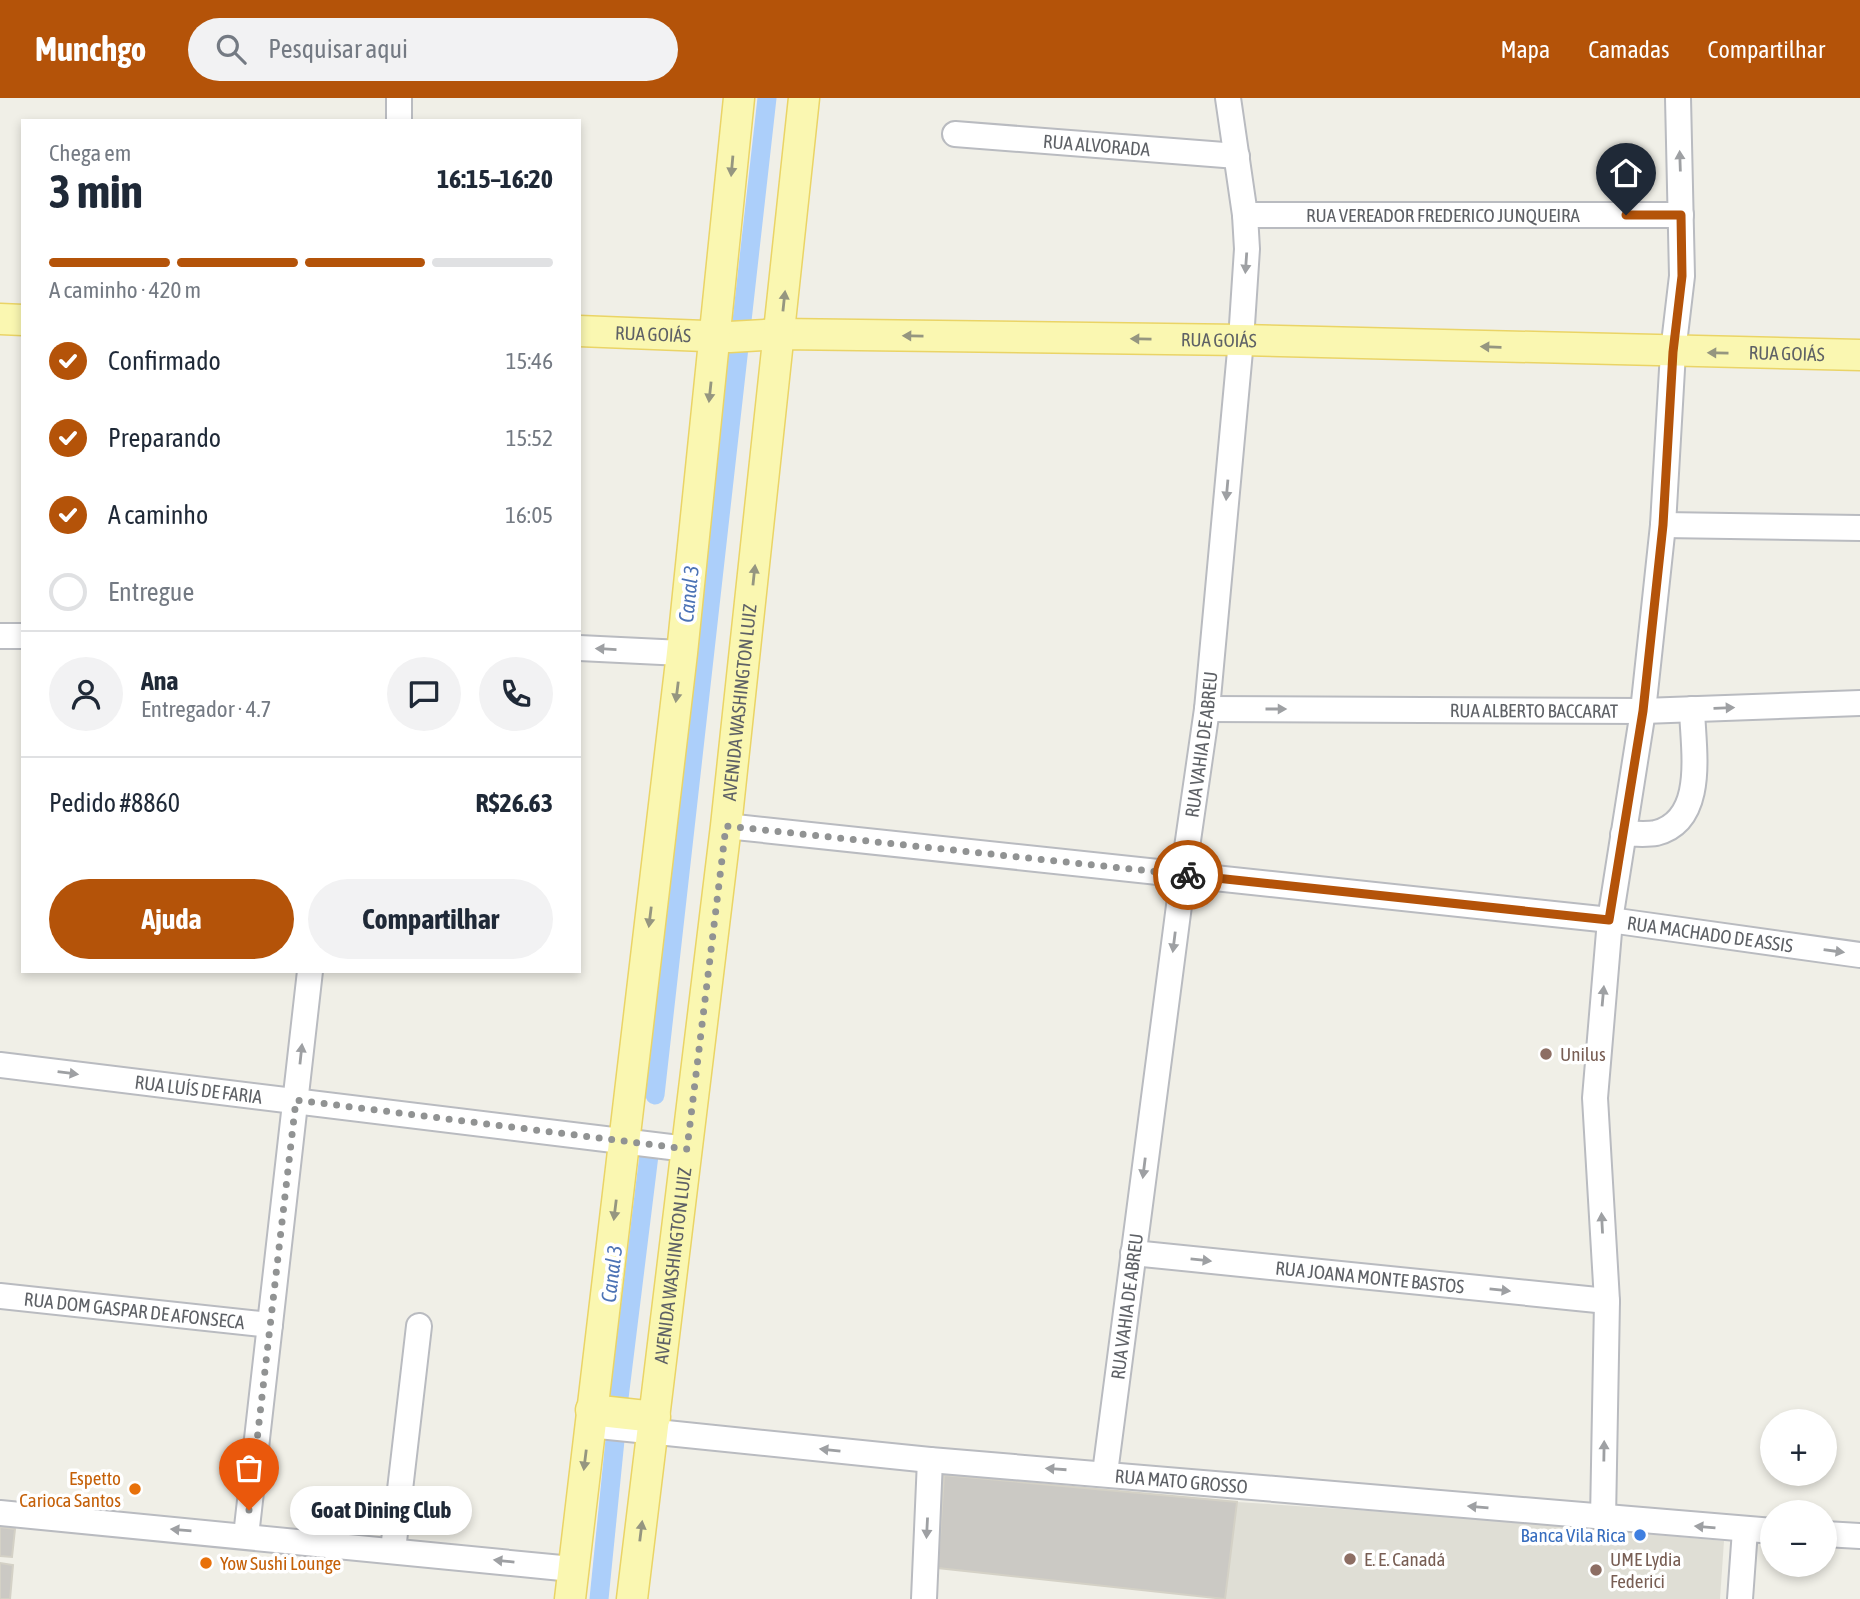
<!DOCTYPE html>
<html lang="pt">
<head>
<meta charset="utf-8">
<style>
	body { margin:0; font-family:"Asap Condensed",sans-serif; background:#f2f2f3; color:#1f2937; height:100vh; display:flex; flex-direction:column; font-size:26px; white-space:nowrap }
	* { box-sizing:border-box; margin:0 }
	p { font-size:23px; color:#747a83 }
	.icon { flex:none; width:38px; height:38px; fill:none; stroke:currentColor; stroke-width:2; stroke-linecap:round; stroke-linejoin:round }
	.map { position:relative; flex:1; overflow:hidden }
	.side { position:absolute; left:21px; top:21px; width:560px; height:854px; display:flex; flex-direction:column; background:#fff; border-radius:0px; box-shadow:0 4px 10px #0003 }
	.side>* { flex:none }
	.controls { position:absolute; left:1760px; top:1311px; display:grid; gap:14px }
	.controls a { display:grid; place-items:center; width:77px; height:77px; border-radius:50%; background:#fff; box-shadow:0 4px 10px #0003; font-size:35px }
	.pin { position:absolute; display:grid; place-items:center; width:60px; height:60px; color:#fff; margin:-72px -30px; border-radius:50% 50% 50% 0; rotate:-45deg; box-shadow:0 0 7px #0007 }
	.pin .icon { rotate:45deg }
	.courier { position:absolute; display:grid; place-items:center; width:70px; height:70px; margin:-35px; border:5px solid #b45309; border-radius:50%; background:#fff; color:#222; box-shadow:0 2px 9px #0007 }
	.bubble { position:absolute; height:49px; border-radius:24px; background:#fff; box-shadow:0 4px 10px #0003; font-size:23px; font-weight:700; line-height:49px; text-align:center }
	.headline em { font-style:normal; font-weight:700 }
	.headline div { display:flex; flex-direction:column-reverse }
	.headline { display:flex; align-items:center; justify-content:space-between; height:119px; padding:0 28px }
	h1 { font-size:46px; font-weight:700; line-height:52px }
	.bar { display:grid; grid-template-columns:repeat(4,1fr); gap:10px 7px; align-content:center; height:84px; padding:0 28px }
	.bar i { height:9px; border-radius:5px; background:#e0e1e3 }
	.bar .current { background:#b45309 }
	.bar p { grid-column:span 4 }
	.line { display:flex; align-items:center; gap:18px; padding:0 28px; border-top:2px solid #e0e1e3 }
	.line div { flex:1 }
	.round { display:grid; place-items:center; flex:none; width:74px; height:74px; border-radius:37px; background:#f2f2f3 }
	ol { padding:0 28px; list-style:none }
	li { display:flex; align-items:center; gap:21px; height:77px }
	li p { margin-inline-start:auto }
	li .icon { padding:7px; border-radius:50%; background:#b45309; color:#fff; stroke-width:4 }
	li:last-child { color:#747a83 }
	li i { width:38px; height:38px; border:4px solid #e0e1e3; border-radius:50% }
	.primary-button { display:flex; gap:14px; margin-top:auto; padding:14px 28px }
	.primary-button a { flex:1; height:80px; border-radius:42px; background:#b45309; color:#fff; font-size:28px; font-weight:700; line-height:80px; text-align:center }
	.primary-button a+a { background:#f2f2f3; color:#1f2937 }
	header { display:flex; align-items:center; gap:42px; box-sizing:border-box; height:98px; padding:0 35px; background:#b45309; color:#fff }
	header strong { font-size:33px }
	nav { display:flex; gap:38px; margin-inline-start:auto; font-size:24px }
	.search { width:490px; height:63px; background:#f2f2f3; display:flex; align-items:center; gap:18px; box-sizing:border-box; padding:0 24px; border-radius:38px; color:#747a83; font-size:26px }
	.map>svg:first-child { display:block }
	.education { fill:#dfded5 }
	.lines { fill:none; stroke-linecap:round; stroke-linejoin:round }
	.canal { stroke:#accffa; stroke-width:19 }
	.building { fill:#cbc9c4; stroke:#d4d1c6; stroke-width:2 }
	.minor-casing { stroke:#b9bbc0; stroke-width:28 }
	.major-casing { stroke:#ead466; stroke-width:33 }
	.minor { stroke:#fff; stroke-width:24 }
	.major { stroke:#faf7b1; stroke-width:30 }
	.oneway { fill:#9ea0a3 }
	.oneway2 { fill:#959680 }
	.done { stroke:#919393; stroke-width:7; stroke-dasharray:0 12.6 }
	.route { stroke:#b45309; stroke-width:9 }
	.education-dot { fill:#8d6e63; stroke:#fff; stroke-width:2.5 }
	.food-dot { fill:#e8710a; stroke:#fff; stroke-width:2.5 }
	.shop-dot { fill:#3f7fe0; stroke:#fff; stroke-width:2.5 }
	.labels { text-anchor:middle; stroke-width:7; stroke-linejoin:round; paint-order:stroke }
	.street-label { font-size:19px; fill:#5e6166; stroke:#fff }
	.education-label { font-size:19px; fill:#785e54; stroke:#fff; text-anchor:start }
	.food-label { font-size:19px; fill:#c56008; stroke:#fff; text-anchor:end }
	.shop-label { font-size:19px; fill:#366cbe; stroke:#fff; text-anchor:end }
	.water-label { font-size:21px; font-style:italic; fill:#4c73b5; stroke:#fff }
</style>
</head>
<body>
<header>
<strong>Munchgo</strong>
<div class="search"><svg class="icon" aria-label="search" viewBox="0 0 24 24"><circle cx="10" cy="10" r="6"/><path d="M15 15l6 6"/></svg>Pesquisar aqui</div>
<nav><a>Mapa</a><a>Camadas</a><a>Compartilhar</a></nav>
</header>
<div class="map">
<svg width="1860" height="1501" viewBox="0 0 1860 1501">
	<rect width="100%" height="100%" fill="#f0efe7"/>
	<path class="education" d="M1237,1404l238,16 249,23 -4,58h-495z"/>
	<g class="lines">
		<g class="canal">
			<path d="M655,997l112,-997"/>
			<path d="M619,1300l30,-243"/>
			<path d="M599,1501l16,-159"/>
		</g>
	</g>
	<g class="building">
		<path d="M944,1377l293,27 -12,97 -287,-31z"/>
		<path d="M0,1429l15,2 -3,28 -12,-1z"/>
		<path d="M0,1465l13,2 -3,34h-10z"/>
	</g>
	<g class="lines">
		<defs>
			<g id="minor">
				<path d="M399,23v-23"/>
				<path id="s1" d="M955,36l282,22"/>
				<path id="s2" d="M1245,117h436"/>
				<path d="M1663,427l197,3"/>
				<path d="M0,538h23"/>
				<path d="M579,550l103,5"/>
				<path id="s3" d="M1207,611l436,2 217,-8"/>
				<path id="s4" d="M726,728l884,94 250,35"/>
				<path d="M1623,736c10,-1 23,1 33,-1 51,-13 37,-84 36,-124"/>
				<path id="s5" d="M0,967l687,84"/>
				<path id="s6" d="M1133,1155l474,48"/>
				<path id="s7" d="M0,1198l270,29"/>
				<path id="s8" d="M589,1327l341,35 843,71"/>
				<path id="s9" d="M1105,1375l78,-598 24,-166 34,-369 6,-91 -2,-34 -17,-117"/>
				<path d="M0,1415l572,56"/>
				<path d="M1603,1421l4,-218 -12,-203 15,-178 33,-209 20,-186 10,-173 9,-76 -4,-178"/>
				<path d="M1825,1436l35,2"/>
				<path d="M246,1438l64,-565"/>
				<path d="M393,1452l26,-224"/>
				<path d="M924,1501l6,-139"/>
				<path d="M1740,1501l5,-69"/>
			</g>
			<g id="major">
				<path d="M0,221l23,1"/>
				<path id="s10" d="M579,233l151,6 50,-3 461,6 619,15"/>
				<path d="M591,1312l64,7"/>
				<path d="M570,1501l112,-946 57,-555"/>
				<path id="s11" d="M632,1501l94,-773 78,-728"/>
			</g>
		</defs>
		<use href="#minor" class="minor-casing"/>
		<use href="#major" class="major-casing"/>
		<use href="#minor" class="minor"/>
		<use href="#major" class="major"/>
	</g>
	<defs><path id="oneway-solid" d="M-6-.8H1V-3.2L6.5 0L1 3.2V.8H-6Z" transform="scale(1.75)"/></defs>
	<g class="oneway">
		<use href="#oneway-solid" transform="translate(1680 63) rotate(-92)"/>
		<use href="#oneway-solid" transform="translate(1246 165) rotate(94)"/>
		<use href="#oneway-solid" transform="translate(1227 392) rotate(95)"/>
		<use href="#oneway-solid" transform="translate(606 551) rotate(-177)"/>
		<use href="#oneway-solid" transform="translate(1724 610) rotate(-2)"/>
		<use href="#oneway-solid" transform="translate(1276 611)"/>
		<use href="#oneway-solid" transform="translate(1174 844) rotate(97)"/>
		<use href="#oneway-solid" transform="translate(1834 853) rotate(8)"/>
		<use href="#oneway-solid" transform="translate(1603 898) rotate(-85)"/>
		<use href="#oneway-solid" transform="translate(301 956) rotate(-84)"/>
		<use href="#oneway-solid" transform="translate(68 975) rotate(7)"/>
		<use href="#oneway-solid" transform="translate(1144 1070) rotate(97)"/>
		<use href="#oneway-solid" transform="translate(1602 1125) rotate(-93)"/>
		<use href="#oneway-solid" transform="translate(1201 1162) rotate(6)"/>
		<use href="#oneway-solid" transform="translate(1500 1192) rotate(6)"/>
		<use href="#oneway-solid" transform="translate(830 1352) rotate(-174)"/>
		<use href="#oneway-solid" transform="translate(1604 1353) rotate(-89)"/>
		<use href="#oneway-solid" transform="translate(1056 1371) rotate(-176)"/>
		<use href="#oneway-solid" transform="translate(1478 1409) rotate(-175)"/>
		<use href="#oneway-solid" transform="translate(1705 1429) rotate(-175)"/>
		<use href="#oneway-solid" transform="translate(927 1430) rotate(93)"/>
		<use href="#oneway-solid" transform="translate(181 1432) rotate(-175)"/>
		<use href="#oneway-solid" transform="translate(504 1463) rotate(-174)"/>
	</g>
	<g class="oneway2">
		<use href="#oneway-solid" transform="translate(732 68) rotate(95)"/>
		<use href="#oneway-solid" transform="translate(784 203) rotate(-84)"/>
		<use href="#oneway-solid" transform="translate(913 238) rotate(-179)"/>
		<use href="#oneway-solid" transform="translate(1141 241) rotate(-179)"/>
		<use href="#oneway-solid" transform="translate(1491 249) rotate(-178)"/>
		<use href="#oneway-solid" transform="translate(1718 255) rotate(-179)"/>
		<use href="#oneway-solid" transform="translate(710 294) rotate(96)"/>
		<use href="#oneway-solid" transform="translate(754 477) rotate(-84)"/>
		<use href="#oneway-solid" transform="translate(677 594) rotate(97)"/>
		<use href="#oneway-solid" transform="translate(650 819) rotate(97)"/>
		<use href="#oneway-solid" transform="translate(615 1112) rotate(97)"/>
		<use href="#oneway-solid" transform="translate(585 1362) rotate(97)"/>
		<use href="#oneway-solid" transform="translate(641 1433) rotate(-83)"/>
	</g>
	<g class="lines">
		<path class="done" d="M249,1412l47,-410 391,49 39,-323 462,49"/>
		<path class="route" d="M1188,777l421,45 34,-209 20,-186 10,-173 9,-76 -1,-61h-55"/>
	</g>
	<g class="education-dot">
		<circle cx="1546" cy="956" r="7"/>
		<circle cx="1350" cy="1461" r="7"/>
		<circle cx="1596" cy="1472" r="7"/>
	</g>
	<g class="food-dot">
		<circle cx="135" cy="1391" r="7"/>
		<circle cx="206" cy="1465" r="7"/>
	</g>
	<circle class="shop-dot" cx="1640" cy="1437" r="7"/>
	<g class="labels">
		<g class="street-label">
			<text dy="7" stroke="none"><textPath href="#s1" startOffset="142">RUA ALVORADA</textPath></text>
			<text dy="7" stroke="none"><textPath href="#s2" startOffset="198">RUA VEREADOR FREDERICO JUNQUEIRA</textPath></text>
			<text dy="7" stroke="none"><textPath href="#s10" startOffset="74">RUA GOIÁS</textPath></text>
			<text dy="7" stroke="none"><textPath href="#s10" startOffset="640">RUA GOIÁS</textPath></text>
			<text dy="7" stroke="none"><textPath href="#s10" startOffset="1208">RUA GOIÁS</textPath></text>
			<text dy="7" stroke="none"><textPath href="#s11" startOffset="903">AVENIDA WASHINGTON LUIZ</textPath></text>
			<text dy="7" stroke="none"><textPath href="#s3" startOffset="327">RUA ALBERTO BACCARAT</textPath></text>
			<text dy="7" stroke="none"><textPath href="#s9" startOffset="735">RUA VAHIA DE ABREU</textPath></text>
			<text dy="7" stroke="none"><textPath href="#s4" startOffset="990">RUA MACHADO DE ASSIS</textPath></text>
			<text dy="7" stroke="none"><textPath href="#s5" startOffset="200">RUA LUÍS DE FARIA</textPath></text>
			<text dy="7" stroke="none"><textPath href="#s11" startOffset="336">AVENIDA WASHINGTON LUIZ</textPath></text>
			<text dy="7" stroke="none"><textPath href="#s6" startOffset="238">RUA JOANA MONTE BASTOS</textPath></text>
			<text dy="7" stroke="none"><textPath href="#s9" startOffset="168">RUA VAHIA DE ABREU</textPath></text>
			<text dy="7" stroke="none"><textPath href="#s7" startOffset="135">RUA DOM GASPAR DE AFONSECA</textPath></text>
			<text dy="7" stroke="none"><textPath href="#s8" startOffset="595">RUA MATO GROSSO</textPath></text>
		</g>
		<g class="education-label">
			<text x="1560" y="963">Unilus</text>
			<text x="1364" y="1468">E. E. Canadá</text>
			<text x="1610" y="1468">UME Lydia<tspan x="1610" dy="22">Federici</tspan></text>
		</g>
		<g class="food-label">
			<text x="121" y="1387">Espetto<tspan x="121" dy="22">Carioca Santos</tspan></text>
			<text x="220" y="1472" text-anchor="start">Yow Sushi Lounge</text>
		</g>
		<g class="shop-label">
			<text x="1626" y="1444">Banca Vila Rica</text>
		</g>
		<g class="water-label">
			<text transform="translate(689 496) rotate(-84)" y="7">Canal 3</text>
			<text transform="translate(612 1176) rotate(-83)" y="7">Canal 3</text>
		</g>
	</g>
</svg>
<div class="controls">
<a>+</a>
<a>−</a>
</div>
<div class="pin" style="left:249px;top:1412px;background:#ea580c"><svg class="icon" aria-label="bag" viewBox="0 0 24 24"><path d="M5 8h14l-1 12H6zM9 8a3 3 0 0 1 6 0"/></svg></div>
<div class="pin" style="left:1626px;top:117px;background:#1f2937"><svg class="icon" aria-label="home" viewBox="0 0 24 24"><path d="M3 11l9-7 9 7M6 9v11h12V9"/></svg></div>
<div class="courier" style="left:1188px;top:777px"><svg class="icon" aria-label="bike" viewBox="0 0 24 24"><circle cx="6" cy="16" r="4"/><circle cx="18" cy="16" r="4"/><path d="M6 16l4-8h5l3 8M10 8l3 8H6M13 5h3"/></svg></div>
<div class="bubble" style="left:290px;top:1388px;width:182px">Goat Dining Club</div>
<section class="side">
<div class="headline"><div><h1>3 min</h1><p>Chega em</p></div><em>16:15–16:20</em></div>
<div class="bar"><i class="current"></i><i class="current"></i><i class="current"></i><i></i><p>A caminho · 420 m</p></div>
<ol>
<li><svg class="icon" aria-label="check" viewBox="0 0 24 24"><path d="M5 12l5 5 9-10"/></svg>Confirmado<p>15:46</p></li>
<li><svg class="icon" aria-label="check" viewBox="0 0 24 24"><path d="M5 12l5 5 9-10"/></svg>Preparando<p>15:52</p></li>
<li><svg class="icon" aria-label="check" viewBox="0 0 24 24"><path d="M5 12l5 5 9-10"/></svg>A caminho<p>16:05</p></li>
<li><i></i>Entregue</li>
</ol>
<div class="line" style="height:126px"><a class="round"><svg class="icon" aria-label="person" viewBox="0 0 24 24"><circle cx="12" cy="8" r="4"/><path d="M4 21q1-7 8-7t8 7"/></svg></a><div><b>Ana</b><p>Entregador · 4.7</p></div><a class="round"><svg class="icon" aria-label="chat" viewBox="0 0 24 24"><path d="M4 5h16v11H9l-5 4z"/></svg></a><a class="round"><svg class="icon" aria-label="phone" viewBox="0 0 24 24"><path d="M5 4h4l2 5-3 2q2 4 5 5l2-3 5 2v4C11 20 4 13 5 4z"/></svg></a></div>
<div class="line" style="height:91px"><div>Pedido #8860</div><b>R$26.63</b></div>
<div class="primary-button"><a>Ajuda</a><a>Compartilhar</a></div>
</section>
</div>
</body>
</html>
